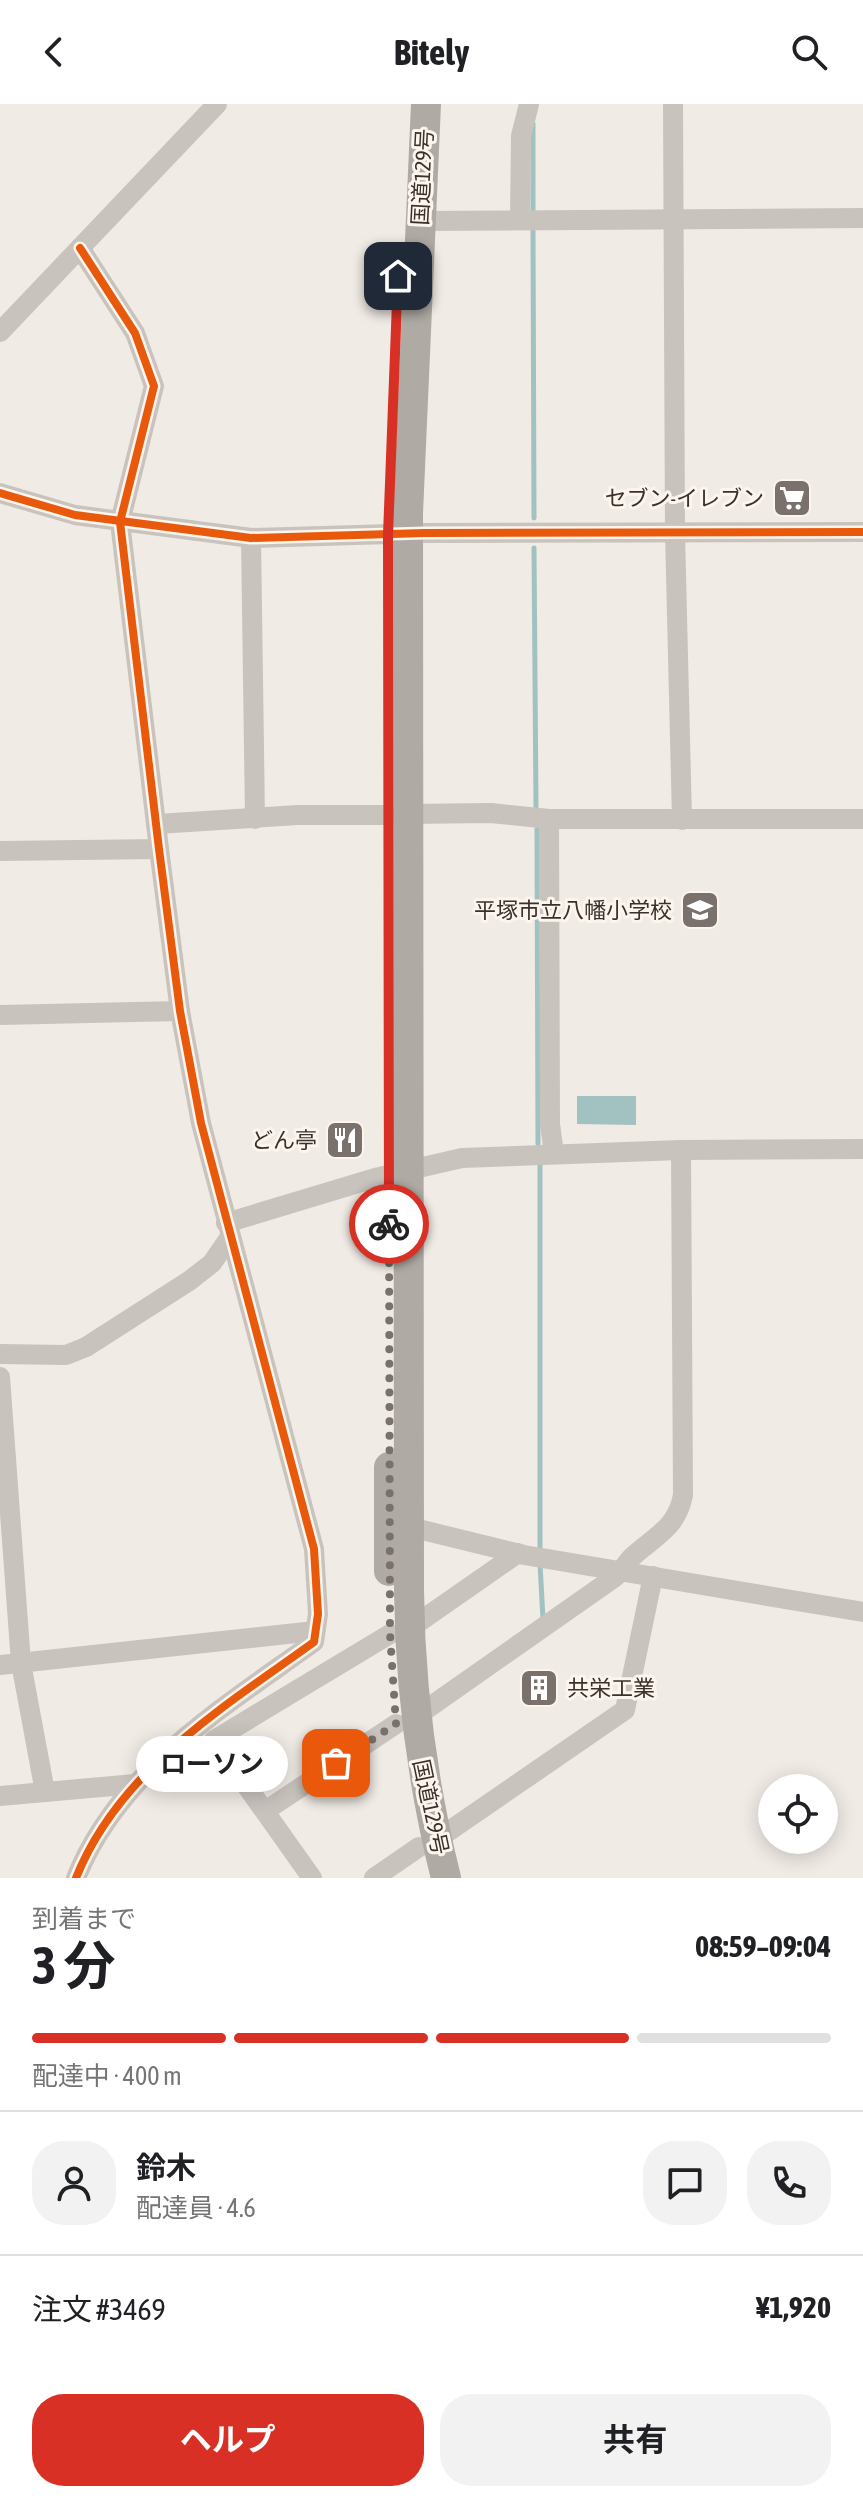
<!DOCTYPE html>
<html lang="ja">
<head>
<meta charset="utf-8">
<style>
	body { margin:0; font-family:"Asap Condensed","Noto Sans JP",sans-serif; background:#f2f2f2; color:#202124; height:100vh; display:flex; flex-direction:column; font-size:30px; white-space:nowrap }
	* { box-sizing:border-box; margin:0 }
	p { font-size:26px; color:#757577 }
	.icon { flex:none; width:44px; height:44px; fill:none; stroke:currentColor; stroke-width:2; stroke-linecap:round; stroke-linejoin:round }
	.map { position:relative; height:1774px; overflow:hidden }
	.side { display:flex; flex-direction:column; background:#fff; flex:1 }
	.side>* { flex:none }
	.tools { position:absolute; left:758px; top:1670px; display:grid; gap:16px }
	.tools a { display:grid; place-items:center; width:80px; height:80px; border-radius:50%; background:#fff; box-shadow:0 4px 20px #0003; font-size:40px }
	.pin { position:absolute; display:grid; place-items:center; width:68px; height:68px; color:#fff; margin:-34px; border-radius:16px; box-shadow:0 4px 12px #0006 }
	.courier { position:absolute; display:grid; place-items:center; width:80px; height:80px; margin:-40px; border:6px solid #d93025; border-radius:50%; background:#fff; color:#222; box-shadow:0 2px 10px #0007 }
	.bubble { position:absolute; height:56px; border-radius:28px; background:#fff; box-shadow:0 4px 20px #0003; font-size:26px; font-weight:700; line-height:56px; text-align:center }
	.head em { font-style:normal; font-weight:700 }
	.head div { display:flex; flex-direction:column-reverse }
	.head { display:flex; align-items:center; justify-content:space-between; height:136px; padding:0 32px }
	h1 { font-size:52px; font-weight:700; line-height:60px }
	.bar { display:grid; grid-template-columns:repeat(4,1fr); gap:12px 8px; align-content:center; height:96px; padding:0 32px }
	.bar i { height:10px; border-radius:6px; background:#e0e0e0 }
	.bar .selected { background:#d93025 }
	.bar p { grid-column:span 4 }
	.line { display:flex; align-items:center; gap:20px; padding:0 32px; border-top:2px solid #e0e0e0 }
	.line div { flex:1 }
	.round { display:grid; place-items:center; flex:none; width:84px; height:84px; border-radius:32px; background:#f2f2f2 }
	.primary-button { display:flex; gap:16px; margin-top:auto; padding:16px 32px }
	.primary-button a { flex:1; height:92px; border-radius:32px; background:#d93025; color:#fff; font-size:32px; font-weight:700; line-height:92px; text-align:center }
	.primary-button a+a { background:#f2f2f2; color:#202124 }
	header { display:flex; justify-content:space-between; align-items:center; height:104px; padding:0 32px; background:#fff; font-size:36px; font-weight:700 }
	.map>svg:first-child { display:block }
	.water { fill:#a1c2c1 }
	.lines { fill:none; stroke-linecap:round; stroke-linejoin:round }
	.stream { stroke:#a1c2c1; stroke-width:5 }
	.minor { stroke:#c9c3be; stroke-width:20 }
	.highway { stroke:#afaaa4; stroke-width:30 }
	.cycleway-casing { stroke:#fbf5ee; stroke-width:13 }
	.cycleway { stroke:#e8590c; stroke-width:8 }
	.done { stroke:#7a716c; stroke-width:8; stroke-dasharray:0 14.4 }
	.route { stroke:#d93025; stroke-width:10 }
	.labels { text-anchor:middle; stroke-width:6; stroke-linejoin:round; paint-order:stroke }
	.street-label { font-size:22px; fill:#3b302b; stroke:#fbf5ee }
	.poi-label { font-size:22px; fill:#3b302b; stroke:#fbf5ee; text-anchor:end }
</style>
</head>
<body>
<header><svg class="icon" aria-label="back" viewBox="0 0 24 24"><path d="M15 5l-7 7 7 7"/></svg>Bitely<svg class="icon" aria-label="search" viewBox="0 0 24 24"><circle cx="10" cy="10" r="6"/><path d="M15 15l6 6"/></svg></header>
<div class="map">
<svg width="863" height="1774" viewBox="0 0 863 1774">
	<rect width="100%" height="100%" fill="#f0ebe5"/>
	<path class="water" d="M577,992h59v29l-59,-1z"/>
	<g class="lines">
		<g class="stream">
			<path d="M533,20v87"/>
			<path d="M533,123l1,291"/>
			<path d="M534,444l2,259"/>
			<path d="M537,725l1,315"/>
			<path d="M540,1058v386"/>
			<path d="M540,1460l3,55"/>
		</g>
		<g class="minor">
			<path d="M673,0l2,429 7,287"/>
			<path d="M520,114l1,-82 8,-32"/>
			<path d="M420,117l443,-3"/>
			<path d="M0,228l217,-228"/>
			<path d="M0,389l75,22 176,23 174,-5 438,-1"/>
			<path d="M251,434l4,281"/>
			<path d="M407,710l84,-1 58,6h314"/>
			<path d="M549,715l1,305 4,30"/>
			<path d="M157,720l141,-9h88"/>
			<path d="M0,747l159,-2"/>
			<path d="M0,911l180,-4"/>
			<path d="M226,1119l149,-45 87,-20 219,-8 182,-1"/>
			<path d="M0,1250l66,1 20,-8 103,-66 23,-18 18,-26"/>
			<path d="M0,1273l21,286 24,129"/>
			<path d="M410,1423l114,28 339,57"/>
			<path d="M409,1525l109,-76"/>
			<path d="M0,1561l315,-34"/>
			<path d="M414,1614l201,-141c7,-6 11,-14 17,-20 23,-21 45,-29 51,-62l-2,-345"/>
			<path d="M0,1692l135,-12"/>
			<path d="M265,1707l131,-87"/>
			<path d="M436,1736l189,-130 28,-134"/>
			<path d="M76,1774c43,-108 148,-171 238,-236l4,-28 -4,-65 -113,-426 -21,-112 -21,-162 -39,-327 34,-136 -19,-53 -55,-85"/>
			<path d="M312,1774l-98,-138 176,-106"/>
			<path d="M374,1774l45,-31"/>
		</g>
		<g class="highway">
			<path d="M426,0l-18,409 1,1078c1,99 13,191 37,287"/>
			<path d="M389,1363v104"/>
		</g>
		<defs>
			<g id="cycleway">
				<path d="M0,389l75,22 176,23 174,-5 438,-1"/>
				<path d="M76,1774c43,-108 148,-171 238,-236l4,-28 -4,-65 -113,-426 -21,-112 -21,-162 -39,-327 34,-136 -19,-53 -55,-85"/>
			</g>
		</defs>
		<use href="#cycleway" class="cycleway-casing"/>
		<use href="#cycleway" class="cycleway"/>
	</g>
	<g class="lines">
		<path class="done" d="M336,1659l60,-39 -6,-90 -1,-410"/>
		<path class="route" d="M389,1120l-1,-689 10,-259"/>
	</g>
	<defs>
		<symbol id="supermarket-square" viewBox="-11 -11 22 22"><rect x="-9" y="-9" width="18" height="18" rx="4" fill="#7a716c" stroke="#fbf5ee"/><path d="M-6-5.5h2.5l.6 2H6L4.5 2H-2.5L-4.4-4H-6ZM-1.5 3.2a1.3 1.3 0 1 0 .1 0ZM3 3.2a1.3 1.3 0 1 0 .1 0Z" fill="#fff"/></symbol>
		<symbol id="school-square" viewBox="-11 -11 22 22"><rect x="-9" y="-9" width="18" height="18" rx="4" fill="#7a716c" stroke="#fbf5ee"/><path d="M0-5L7-2L0 1L-7-2ZM-4 1L0 2.5L4 1V4Q0 6-4 4Z" fill="#fff"/></symbol>
		<symbol id="restaurant-square" viewBox="-11 -11 22 22"><rect x="-9" y="-9" width="18" height="18" rx="4" fill="#7a716c" stroke="#fbf5ee"/><path d="M-5-6h1v4h1v-4h1v4h1v-4h1v5L-1.5 .5V6h-2V.5L-5-1ZM5-6V6H3V1.5H1.5Q1.5-4 5-6Z" fill="#fff"/></symbol>
		<symbol id="building-square" viewBox="-11 -11 22 22"><rect x="-9" y="-9" width="18" height="18" rx="4" fill="#7a716c" stroke="#fbf5ee"/><path d="M-4-6H4V6H1V3H-1V6H-4ZM-2.5-4.3h1.7v1.8h-1.7ZM.8-4.3h1.7v1.8H.8ZM-2.5-1h1.7V.8h-1.7ZM.8-1h1.7V.8H.8Z" fill="#fff"/></symbol>
	</defs>
	<g fill-rule="evenodd">
		<use href="#supermarket-square" x="770" y="372" width="44" height="44"/>
		<use href="#school-square" x="678" y="784" width="44" height="44"/>
		<use href="#restaurant-square" x="323" y="1014" width="44" height="44"/>
		<use href="#building-square" x="517" y="1562" width="44" height="44"/>
	</g>
	<g class="labels">
		<g class="street-label">
			<text transform="translate(422 73) rotate(-87)" y="8">国道129号</text>
			<text transform="translate(431 1703) rotate(78)" y="8">国道129号</text>
		</g>
		<g class="poi-label">
			<text x="764" y="402">セブン-イレブン</text>
			<text x="672" y="814">平塚市立八幡小学校</text>
			<text x="317" y="1044">どん亭</text>
			<text x="567" y="1592" text-anchor="start">共栄工業</text>
		</g>
	</g>
</svg>
<div class="tools">
<a><svg class="icon" aria-label="locate" viewBox="0 0 24 24"><circle cx="12" cy="12" r="6"/><path d="M12 2v4M12 18v4M2 12h4M18 12h4"/></svg></a>
</div>
<div class="pin" style="left:336px;top:1659px;background:#ea580c"><svg class="icon" aria-label="bag" viewBox="0 0 24 24"><path d="M5 8h14l-1 12H6zM9 8a3 3 0 0 1 6 0"/></svg></div>
<div class="pin" style="left:398px;top:172px;background:#1f2937"><svg class="icon" aria-label="home" viewBox="0 0 24 24"><path d="M3 11l9-7 9 7M6 9v11h12V9"/></svg></div>
<div class="courier" style="left:389px;top:1120px"><svg class="icon" aria-label="bike" viewBox="0 0 24 24"><circle cx="6" cy="16" r="4"/><circle cx="18" cy="16" r="4"/><path d="M6 16l4-8h5l3 8M10 8l3 8H6M13 5h3"/></svg></div>
<div class="bubble" style="left:136px;top:1632px;width:152px">ローソン</div>
</div>
<section class="side">
<div class="head"><div><h1>3 分</h1><p>到着まで</p></div><em>08:59–09:04</em></div>
<div class="bar"><i class="selected"></i><i class="selected"></i><i class="selected"></i><i></i><p>配達中 · 400 m</p></div>
<div class="line" style="height:144px"><a class="round"><svg class="icon" aria-label="person" viewBox="0 0 24 24"><circle cx="12" cy="8" r="4"/><path d="M4 21q1-7 8-7t8 7"/></svg></a><div><b>鈴木</b><p>配達員 · 4.6</p></div><a class="round"><svg class="icon" aria-label="chat" viewBox="0 0 24 24"><path d="M4 5h16v11H9l-5 4z"/></svg></a><a class="round"><svg class="icon" aria-label="phone" viewBox="0 0 24 24"><path d="M5 4h4l2 5-3 2q2 4 5 5l2-3 5 2v4C11 20 4 13 5 4z"/></svg></a></div>
<div class="line" style="height:104px"><div>注文 #3469</div><b>¥1,920</b></div>
<div class="primary-button"><a>ヘルプ</a><a>共有</a></div>
</section>
</body>
</html>
